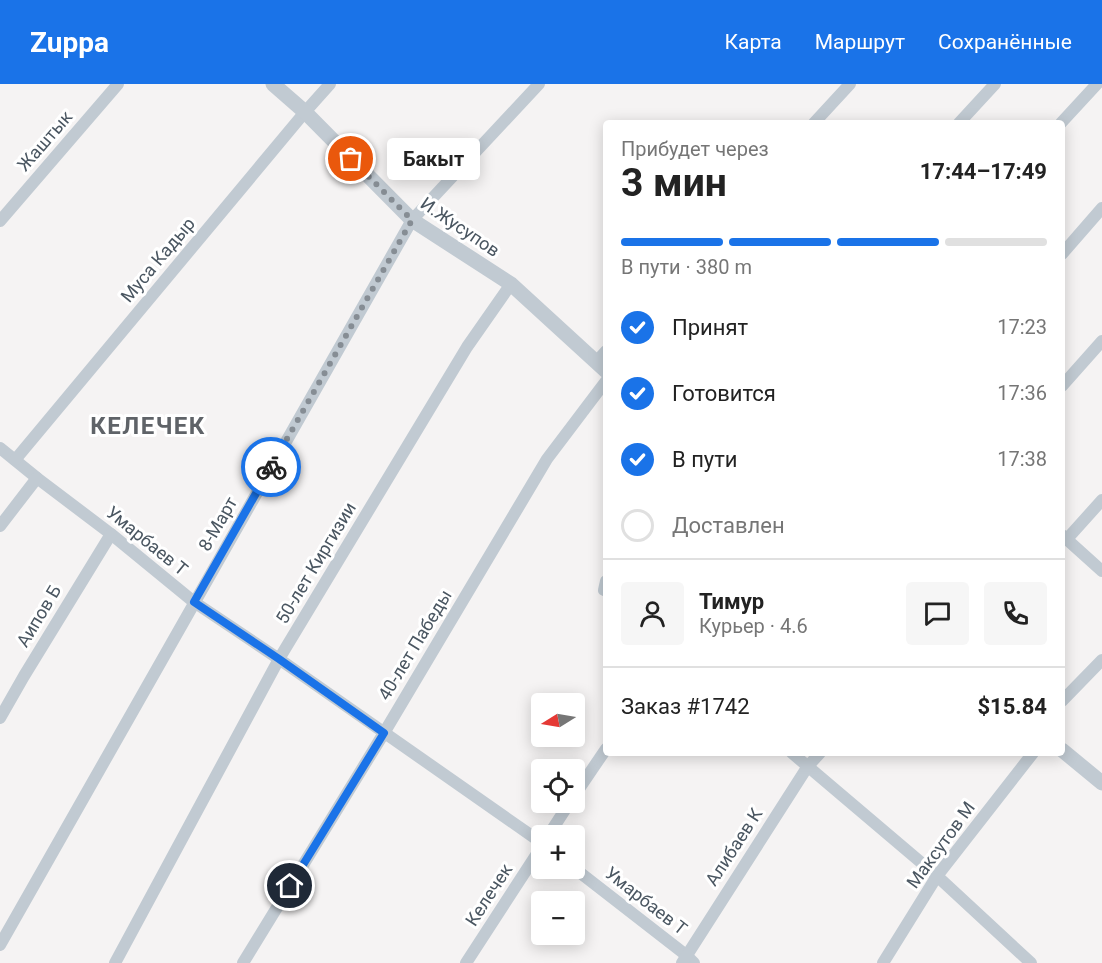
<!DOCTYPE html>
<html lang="ru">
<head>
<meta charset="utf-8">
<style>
	body { margin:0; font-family:Roboto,sans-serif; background:#f6f6f6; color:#222; height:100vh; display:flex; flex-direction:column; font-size:22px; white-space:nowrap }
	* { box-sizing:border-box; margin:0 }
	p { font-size:20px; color:#767676 }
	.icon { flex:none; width:33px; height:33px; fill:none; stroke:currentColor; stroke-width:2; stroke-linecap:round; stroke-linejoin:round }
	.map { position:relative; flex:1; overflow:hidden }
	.sheet { position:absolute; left:603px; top:36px; width:462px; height:636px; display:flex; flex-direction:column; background:#fff; border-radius:6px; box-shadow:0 3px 15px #0003 }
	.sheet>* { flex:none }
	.needle { width:39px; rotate:259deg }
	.buttons { position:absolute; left:531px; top:609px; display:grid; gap:12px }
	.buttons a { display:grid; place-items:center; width:54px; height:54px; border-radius:6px; background:#fff; box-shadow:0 3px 15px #0003; font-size:30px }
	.pin { position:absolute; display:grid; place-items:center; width:51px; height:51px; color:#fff; margin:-26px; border:3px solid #fff; border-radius:50%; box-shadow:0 2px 6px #0007 }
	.courier { position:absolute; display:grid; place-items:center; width:60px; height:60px; margin:-30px; border:4px solid #1a73e8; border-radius:50%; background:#fff; color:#222; box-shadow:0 2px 8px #0007 }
	.bubble { position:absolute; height:42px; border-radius:6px; background:#fff; box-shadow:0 3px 15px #0003; font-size:20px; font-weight:700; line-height:42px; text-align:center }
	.overview em { font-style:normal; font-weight:700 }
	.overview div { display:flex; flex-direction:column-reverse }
	.overview { display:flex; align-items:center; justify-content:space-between; height:102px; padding:0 18px }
	h1 { font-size:39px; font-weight:700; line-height:45px }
	.bar { display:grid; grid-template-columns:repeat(4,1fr); gap:9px 6px; align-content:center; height:72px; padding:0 18px }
	.bar i { height:8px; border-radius:4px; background:#e0e0e0 }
	.bar .current { background:#1a73e8 }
	.bar p { grid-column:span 4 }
	.line { display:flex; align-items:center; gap:15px; padding:0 18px; border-top:2px solid #e0e0e0 }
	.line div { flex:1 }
	.round { display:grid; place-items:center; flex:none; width:63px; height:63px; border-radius:6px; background:#f6f6f6 }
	ol { padding:0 18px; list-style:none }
	li { display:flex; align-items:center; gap:18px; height:66px }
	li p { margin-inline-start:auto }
	li .icon { padding:6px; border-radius:50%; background:#1a73e8; color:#fff; stroke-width:4 }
	li:last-child { color:#767676 }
	li i { width:33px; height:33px; border:3px solid #e0e0e0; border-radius:50% }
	header { display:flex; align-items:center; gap:36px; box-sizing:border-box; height:84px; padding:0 30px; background:#1a73e8; color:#fff }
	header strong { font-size:28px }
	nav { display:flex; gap:33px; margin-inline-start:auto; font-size:21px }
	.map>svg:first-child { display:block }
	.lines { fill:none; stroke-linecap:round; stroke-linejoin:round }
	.minor { stroke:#c1cad2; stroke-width:12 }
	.tertiary { stroke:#c1cad2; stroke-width:15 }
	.done { stroke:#868d94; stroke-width:6; stroke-dasharray:0 10.8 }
	.route { stroke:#1a73e8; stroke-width:8 }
	.labels { text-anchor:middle; stroke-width:6; stroke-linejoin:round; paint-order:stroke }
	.street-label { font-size:18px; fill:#4a5661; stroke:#fff }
	.district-label { font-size:24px; font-weight:bold; letter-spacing:1.5px; fill:#5f6368; stroke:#fff }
</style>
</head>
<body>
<header>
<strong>Zuppa</strong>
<nav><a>Карта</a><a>Маршрут</a><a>Сохранённые</a></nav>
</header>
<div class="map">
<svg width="1102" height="879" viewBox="0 0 1102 879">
	<rect width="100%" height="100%" fill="#f5f3f3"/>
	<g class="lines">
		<g class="minor">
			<path d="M814,39l36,-39"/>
			<path d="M959,39l36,-39"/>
			<path d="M1061,39l36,-39"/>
			<path d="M0,137l118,-137"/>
			<path d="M1062,170l40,-46"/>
			<path d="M596,278l10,-11"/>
			<path d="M1062,302l40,-45"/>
			<path d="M0,364l37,30 74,56 83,68 85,57 263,184"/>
			<path d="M15,376l290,-348 25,-28"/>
			<path d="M0,442l37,-48"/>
			<path d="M1062,451l40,36"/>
			<path d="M1067,455l35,-39"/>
			<path d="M606,497l-2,9 2,1"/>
			<path d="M1062,617l40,-41"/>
			<path d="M0,634l24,-42 87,-142"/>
			<path d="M792,669l145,123 94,87"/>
			<path d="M574,712l32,-47"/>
			<path d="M548,752l22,-34"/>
			<path d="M574,784l112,87 8,8"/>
			<path d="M0,861l412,-725 127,-136"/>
			<path d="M115,879l164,-304 188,-312 44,-63"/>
			<path d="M243,879l141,-230 163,-274 59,-78"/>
			<path d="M466,879l76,-117"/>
			<path d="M682,879l126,-197 12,-13"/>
			<path d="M883,879l54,-87 96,-123"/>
		</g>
		<g class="tertiary">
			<path d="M273,0l32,28 107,108 99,64 95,87"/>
			<path d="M1062,666l40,33"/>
		</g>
	</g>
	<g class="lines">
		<path class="done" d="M271,383l141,-247 -61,-61"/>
		<path class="route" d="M271,383l-77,135 85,57 105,74 -94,153"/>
	</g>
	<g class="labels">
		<g class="street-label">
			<text transform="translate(45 57) rotate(-49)" y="6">Жаштык</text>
			<text transform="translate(460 143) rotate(34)" y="6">И.Жусупов</text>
			<text transform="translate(158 176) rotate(-50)" y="6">Муса Кадыр</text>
			<text transform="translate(218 440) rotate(-60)" y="6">8-Март</text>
			<text transform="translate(147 457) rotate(39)" y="6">Умарбаев Т</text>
			<text transform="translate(316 479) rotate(-59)" y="6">50-лет Киргизии</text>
			<text transform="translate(39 532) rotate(-59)" y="6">Аипов Б</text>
			<text transform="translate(415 561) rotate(-59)" y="6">40-лет Пабеды</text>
			<text transform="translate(941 761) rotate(-54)" y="6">Максутов М</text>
			<text transform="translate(734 763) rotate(-57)" y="6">Алибаев К</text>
			<text transform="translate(489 811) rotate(-57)" y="6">Келечек</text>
			<text transform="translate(646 817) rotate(38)" y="6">Умарбаев Т</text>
		</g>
		<g class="district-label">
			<text x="148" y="350">КЕЛЕЧЕК</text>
		</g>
	</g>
</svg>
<div class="buttons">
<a><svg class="needle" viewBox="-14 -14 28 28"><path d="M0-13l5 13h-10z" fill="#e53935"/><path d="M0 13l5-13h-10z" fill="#767676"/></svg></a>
<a><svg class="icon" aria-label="locate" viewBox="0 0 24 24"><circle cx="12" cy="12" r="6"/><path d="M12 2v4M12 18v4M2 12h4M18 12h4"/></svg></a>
<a>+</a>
<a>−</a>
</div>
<div class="pin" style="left:351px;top:75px;background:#ea580c"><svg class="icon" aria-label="bag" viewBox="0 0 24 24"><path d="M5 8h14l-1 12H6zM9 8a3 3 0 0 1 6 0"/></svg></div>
<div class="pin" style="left:290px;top:802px;background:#1f2937"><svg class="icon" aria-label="home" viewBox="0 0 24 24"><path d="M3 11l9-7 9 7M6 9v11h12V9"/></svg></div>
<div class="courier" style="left:271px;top:383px"><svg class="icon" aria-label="bike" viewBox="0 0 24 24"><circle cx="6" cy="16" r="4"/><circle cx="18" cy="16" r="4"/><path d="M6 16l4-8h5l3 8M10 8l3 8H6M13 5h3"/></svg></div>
<div class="bubble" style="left:387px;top:54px;width:93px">Бакыт</div>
<section class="sheet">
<div class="overview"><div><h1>3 мин</h1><p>Прибудет через</p></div><em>17:44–17:49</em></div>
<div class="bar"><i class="current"></i><i class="current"></i><i class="current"></i><i></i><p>В пути · 380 m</p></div>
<ol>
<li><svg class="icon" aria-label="check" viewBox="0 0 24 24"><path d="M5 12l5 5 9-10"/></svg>Принят<p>17:23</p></li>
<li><svg class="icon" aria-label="check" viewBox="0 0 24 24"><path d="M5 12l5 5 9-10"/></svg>Готовится<p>17:36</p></li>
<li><svg class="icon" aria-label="check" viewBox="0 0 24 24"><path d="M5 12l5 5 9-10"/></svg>В пути<p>17:38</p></li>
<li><i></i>Доставлен</li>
</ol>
<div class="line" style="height:108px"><a class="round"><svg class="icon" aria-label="person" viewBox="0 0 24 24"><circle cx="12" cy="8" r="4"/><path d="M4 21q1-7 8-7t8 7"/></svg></a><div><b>Тимур</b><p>Курьер · 4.6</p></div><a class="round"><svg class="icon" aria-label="chat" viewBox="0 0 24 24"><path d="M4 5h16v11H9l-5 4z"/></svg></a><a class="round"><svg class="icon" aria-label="phone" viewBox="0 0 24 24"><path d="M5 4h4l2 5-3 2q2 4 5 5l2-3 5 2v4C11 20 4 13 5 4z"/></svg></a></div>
<div class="line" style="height:78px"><div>Заказ #1742</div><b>$15.84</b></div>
</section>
</div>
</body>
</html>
